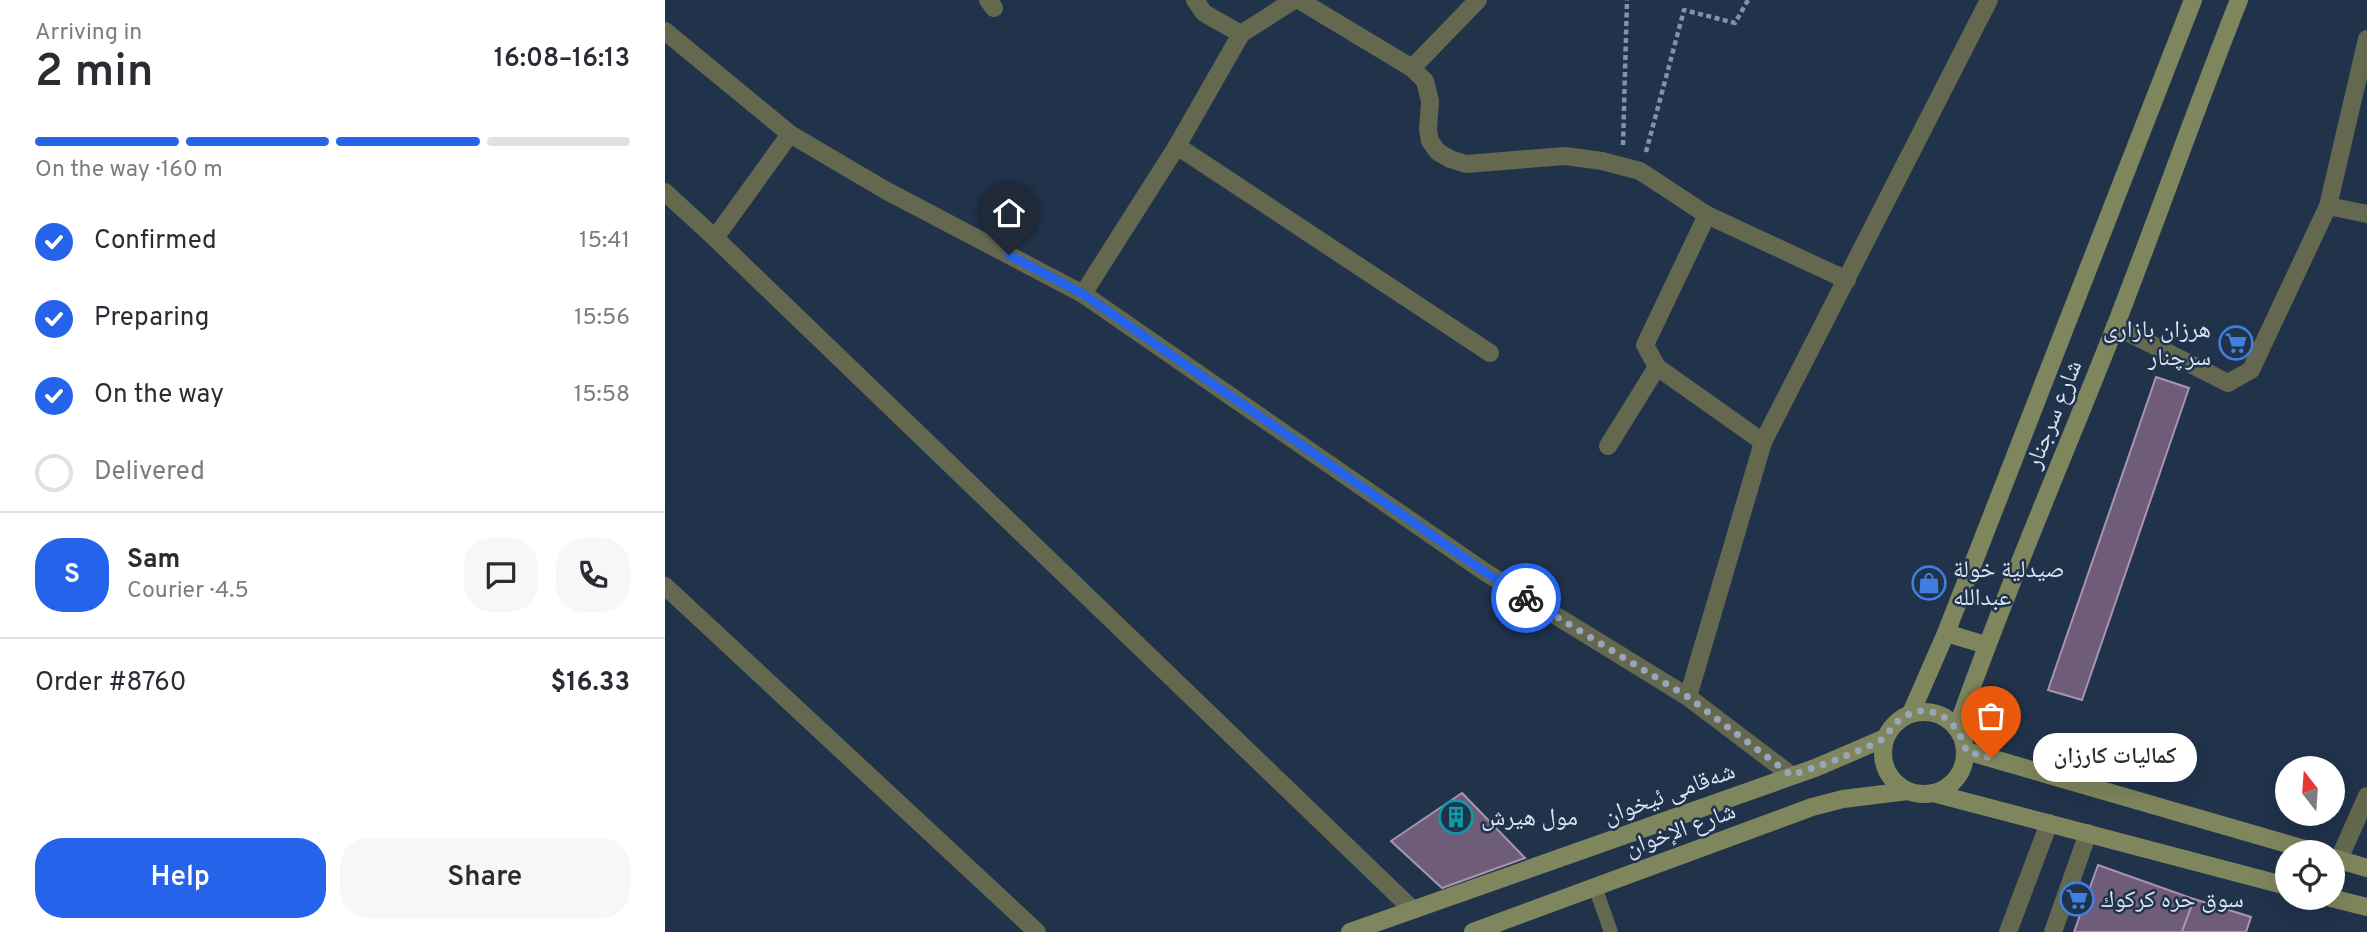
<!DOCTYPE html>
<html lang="en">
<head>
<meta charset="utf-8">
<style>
	body { margin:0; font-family:Overpass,"Noto Naskh Arabic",sans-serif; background:#f7f7f7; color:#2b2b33; height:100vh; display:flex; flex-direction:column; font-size:26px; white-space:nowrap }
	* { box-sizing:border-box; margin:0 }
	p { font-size:23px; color:#7c7c81 }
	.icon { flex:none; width:38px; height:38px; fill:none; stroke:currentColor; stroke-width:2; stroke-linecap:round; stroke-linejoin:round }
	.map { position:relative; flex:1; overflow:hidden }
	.panel { display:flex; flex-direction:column; background:#fff; width:665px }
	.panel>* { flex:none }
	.needle { width:46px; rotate:343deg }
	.buttons { position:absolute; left:1610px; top:756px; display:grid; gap:14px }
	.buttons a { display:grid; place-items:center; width:70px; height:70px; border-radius:50%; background:#fff; box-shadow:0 7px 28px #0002; font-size:35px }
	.pin { position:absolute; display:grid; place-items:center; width:60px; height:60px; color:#fff; margin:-72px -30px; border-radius:50% 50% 50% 0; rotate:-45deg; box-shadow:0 0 7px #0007 }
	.pin .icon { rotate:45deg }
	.courier { position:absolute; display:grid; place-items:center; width:70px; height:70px; margin:-35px; border:5px solid #2563eb; border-radius:50%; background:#fff; color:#222; box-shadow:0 2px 9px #0007 }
	.bubble { position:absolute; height:49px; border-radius:24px; background:#fff; box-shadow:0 7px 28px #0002; font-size:23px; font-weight:600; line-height:49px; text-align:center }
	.overview em { font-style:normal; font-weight:600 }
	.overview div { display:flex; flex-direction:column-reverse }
	.overview { display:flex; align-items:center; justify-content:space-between; height:119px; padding:0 35px }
	h1 { font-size:46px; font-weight:600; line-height:52px }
	.bar { display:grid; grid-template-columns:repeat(4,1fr); gap:10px 7px; align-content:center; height:84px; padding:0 35px }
	.bar i { height:9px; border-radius:5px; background:#e1e1e2 }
	.bar .current { background:#2563eb }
	.bar p { grid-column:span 4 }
	.line { display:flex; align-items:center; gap:18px; padding:0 35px; border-top:2px solid #e1e1e2 }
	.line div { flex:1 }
	.round { display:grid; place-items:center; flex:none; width:74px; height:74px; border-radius:28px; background:#f7f7f7 }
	ol { padding:0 35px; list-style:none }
	li { display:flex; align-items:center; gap:21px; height:77px }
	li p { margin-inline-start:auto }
	li .icon { padding:7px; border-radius:50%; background:#2563eb; color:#fff; stroke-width:4 }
	li:last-child { color:#7c7c81 }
	li i { width:38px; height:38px; border:4px solid #e1e1e2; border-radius:50% }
	.cta { display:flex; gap:14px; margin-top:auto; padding:14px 35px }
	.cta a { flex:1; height:80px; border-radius:28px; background:#2563eb; color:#fff; font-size:28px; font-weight:600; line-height:80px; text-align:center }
	.cta a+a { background:#f7f7f7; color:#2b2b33 }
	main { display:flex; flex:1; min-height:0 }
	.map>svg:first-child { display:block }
	.building { fill:#6f5c78; stroke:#a894b2; stroke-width:2 }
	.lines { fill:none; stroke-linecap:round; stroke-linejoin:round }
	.path { stroke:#8392a6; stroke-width:4.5; stroke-dasharray:5 3.5; stroke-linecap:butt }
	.lane { stroke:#63684e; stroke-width:14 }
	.street { stroke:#63684e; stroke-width:18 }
	.secondary { stroke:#7f865d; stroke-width:18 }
	.done { stroke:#98a6b9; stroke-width:7; stroke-dasharray:0 12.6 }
	.route { stroke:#2563eb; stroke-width:9 }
	.labels { text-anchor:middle; stroke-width:5; stroke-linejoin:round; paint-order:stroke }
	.poi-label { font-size:24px; fill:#d9e4f4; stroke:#20334b; text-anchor:start }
	.street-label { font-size:24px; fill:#d9e4f4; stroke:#20334b }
</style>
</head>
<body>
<main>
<section class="panel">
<div class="overview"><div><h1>2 min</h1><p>Arriving in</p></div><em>16:08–16:13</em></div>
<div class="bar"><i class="current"></i><i class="current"></i><i class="current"></i><i></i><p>On the way · 160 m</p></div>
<ol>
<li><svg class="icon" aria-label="check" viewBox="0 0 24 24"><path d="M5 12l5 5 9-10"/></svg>Confirmed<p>15:41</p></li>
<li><svg class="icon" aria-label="check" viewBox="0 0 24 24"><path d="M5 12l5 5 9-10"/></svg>Preparing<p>15:56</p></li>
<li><svg class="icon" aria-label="check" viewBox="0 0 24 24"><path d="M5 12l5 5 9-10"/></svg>On the way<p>15:58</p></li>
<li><i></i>Delivered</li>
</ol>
<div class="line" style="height:126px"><b class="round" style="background:#2563eb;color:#fff">S</b><div><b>Sam</b><p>Courier · 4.5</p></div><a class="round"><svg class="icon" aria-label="chat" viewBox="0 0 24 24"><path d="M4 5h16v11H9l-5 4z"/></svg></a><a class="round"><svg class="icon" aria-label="phone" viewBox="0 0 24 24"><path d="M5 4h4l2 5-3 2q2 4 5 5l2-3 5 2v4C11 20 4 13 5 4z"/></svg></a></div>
<div class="line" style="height:91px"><div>Order #8760</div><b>$16.33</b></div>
<div class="cta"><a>Help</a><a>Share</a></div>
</section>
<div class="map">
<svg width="1702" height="932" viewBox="0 0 1702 932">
	<rect width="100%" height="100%" fill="#20334b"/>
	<g class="building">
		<path d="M1491,377l33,11 -107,312 -34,-10z"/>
		<path d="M797,793l63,65 -83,30 -51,-47z"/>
		<path d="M1433,865l96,34 -12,33h-108z"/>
		<path d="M1529,899l57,18 -5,15h-64z"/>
	</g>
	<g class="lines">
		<g class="path">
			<path d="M958,145l4,-145"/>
			<path d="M981,152l38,-142 51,13 13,-23"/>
		</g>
		<path class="lane" d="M930,887l16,45"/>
		<g class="street">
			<path d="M323,0l6,8"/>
			<path d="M530,0l9,13 37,21"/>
			<path d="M634,0l113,68 13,13 5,20 -2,29 2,11 8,11 12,7 16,5 99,-8 37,5 38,10 67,44 140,65"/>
			<path d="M0,31l125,103 95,56 198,104 402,278 203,125 103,78"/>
			<path d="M747,68l66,-68"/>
			<path d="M512,146l313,207"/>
			<path d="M0,192l50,46 698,672"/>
			<path d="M1663,206l39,8"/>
			<path d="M1042,215l-62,130 12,22 106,75"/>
			<path d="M50,238l75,-104"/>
			<path d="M418,294l94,-148 64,-112 53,-34"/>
			<path d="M1450,326l113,57 23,-13 77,-164 39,-167"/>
			<path d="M943,446l49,-79"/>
			<path d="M0,586l372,346"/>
			<path d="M1023,697l75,-255 226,-442"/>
			<path d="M1674,859l28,-63"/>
			<path d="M1343,932l41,-109"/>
			<path d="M1388,932l35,-99"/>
		</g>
		<g class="secondary">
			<path d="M1281,633l40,12"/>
			<circle cx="1259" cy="753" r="41"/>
			<path d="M1246,713l35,-80 247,-633"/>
			<path d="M1292,728c48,-136 105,-267 158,-401 42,-108 81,-219 124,-327"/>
			<path d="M1301,751l349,101"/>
			<path d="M1268,793l354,93"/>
			<path d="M1668,858l34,10"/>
			<path d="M1666,898l36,9"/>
			<path d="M685,932l465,-164 70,-30"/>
			<path d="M808,932l339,-125 31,-8 65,-8"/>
		</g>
	</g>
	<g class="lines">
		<path class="done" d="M861,598l162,99 103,78c30,-9 59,-20 87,-33 10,-5 13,-17 23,-23 29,-21 58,2 65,32l25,7"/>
		<path class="route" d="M344,255l74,39 402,278 41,26"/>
	</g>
	<defs>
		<symbol id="supermarket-ring" viewBox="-11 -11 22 22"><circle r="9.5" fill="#20334b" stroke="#3f7fe0" stroke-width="1.5"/><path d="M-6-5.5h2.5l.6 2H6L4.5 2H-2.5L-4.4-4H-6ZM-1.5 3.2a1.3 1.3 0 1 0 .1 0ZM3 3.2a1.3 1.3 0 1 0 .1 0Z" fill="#3f7fe0"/></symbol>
		<symbol id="shop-ring" viewBox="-11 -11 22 22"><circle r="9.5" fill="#20334b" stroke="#3f7fe0" stroke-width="1.5"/><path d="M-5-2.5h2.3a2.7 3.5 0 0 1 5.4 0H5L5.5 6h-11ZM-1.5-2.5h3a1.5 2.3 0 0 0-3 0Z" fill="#3f7fe0"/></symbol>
		<symbol id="building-ring" viewBox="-11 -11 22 22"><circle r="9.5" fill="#20334b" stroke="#0f9aa8" stroke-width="1.5"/><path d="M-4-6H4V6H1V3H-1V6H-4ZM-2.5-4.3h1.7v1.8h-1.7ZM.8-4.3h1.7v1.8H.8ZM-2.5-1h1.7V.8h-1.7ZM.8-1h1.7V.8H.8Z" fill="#0f9aa8"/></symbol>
	</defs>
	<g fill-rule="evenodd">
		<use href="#supermarket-ring" x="1552" y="324" width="38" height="38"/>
		<use href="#shop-ring" x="1245" y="564" width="38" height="38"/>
		<use href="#building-ring" x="772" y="798" width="38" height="38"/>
		<use href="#supermarket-ring" x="1393" y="880" width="38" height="38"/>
	</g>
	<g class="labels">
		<g class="poi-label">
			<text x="1546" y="337" text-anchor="end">هرزان بازاری<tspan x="1546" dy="28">سرچنار</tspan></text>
			<text x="1288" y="577">صيدلية خولة<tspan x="1288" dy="28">عبدالله</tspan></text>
			<text x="816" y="825">مول هيرش</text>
			<text x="1436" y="907">سوق حره كركوك</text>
		</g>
		<g class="street-label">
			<text transform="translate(1388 414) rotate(-68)" y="8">شارع سرجنار</text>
			<text transform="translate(1004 793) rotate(-20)" y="8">شەقامی ئیخوان</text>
			<text transform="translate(1015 829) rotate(-20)" y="8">شارع الإخوان</text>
		</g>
	</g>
</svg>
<div class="buttons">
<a><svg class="needle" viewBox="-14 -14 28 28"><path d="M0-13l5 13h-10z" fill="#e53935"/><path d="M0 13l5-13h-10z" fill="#7c7c81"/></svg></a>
<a><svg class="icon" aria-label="locate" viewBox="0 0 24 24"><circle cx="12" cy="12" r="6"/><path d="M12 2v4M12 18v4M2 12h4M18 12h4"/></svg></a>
</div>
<div class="pin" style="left:1326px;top:758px;background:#ea580c"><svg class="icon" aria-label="bag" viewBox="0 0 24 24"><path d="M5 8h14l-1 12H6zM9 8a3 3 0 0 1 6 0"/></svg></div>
<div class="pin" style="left:344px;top:255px;background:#1f2937"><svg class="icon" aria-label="home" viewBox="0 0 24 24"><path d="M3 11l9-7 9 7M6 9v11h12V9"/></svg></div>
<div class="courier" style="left:861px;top:598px"><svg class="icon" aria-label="bike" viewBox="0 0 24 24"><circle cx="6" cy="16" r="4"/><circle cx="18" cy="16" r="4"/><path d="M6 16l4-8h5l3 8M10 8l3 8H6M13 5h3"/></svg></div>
<div class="bubble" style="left:1368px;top:733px;width:164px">كمالیات كارزان</div>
</div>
</main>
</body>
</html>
